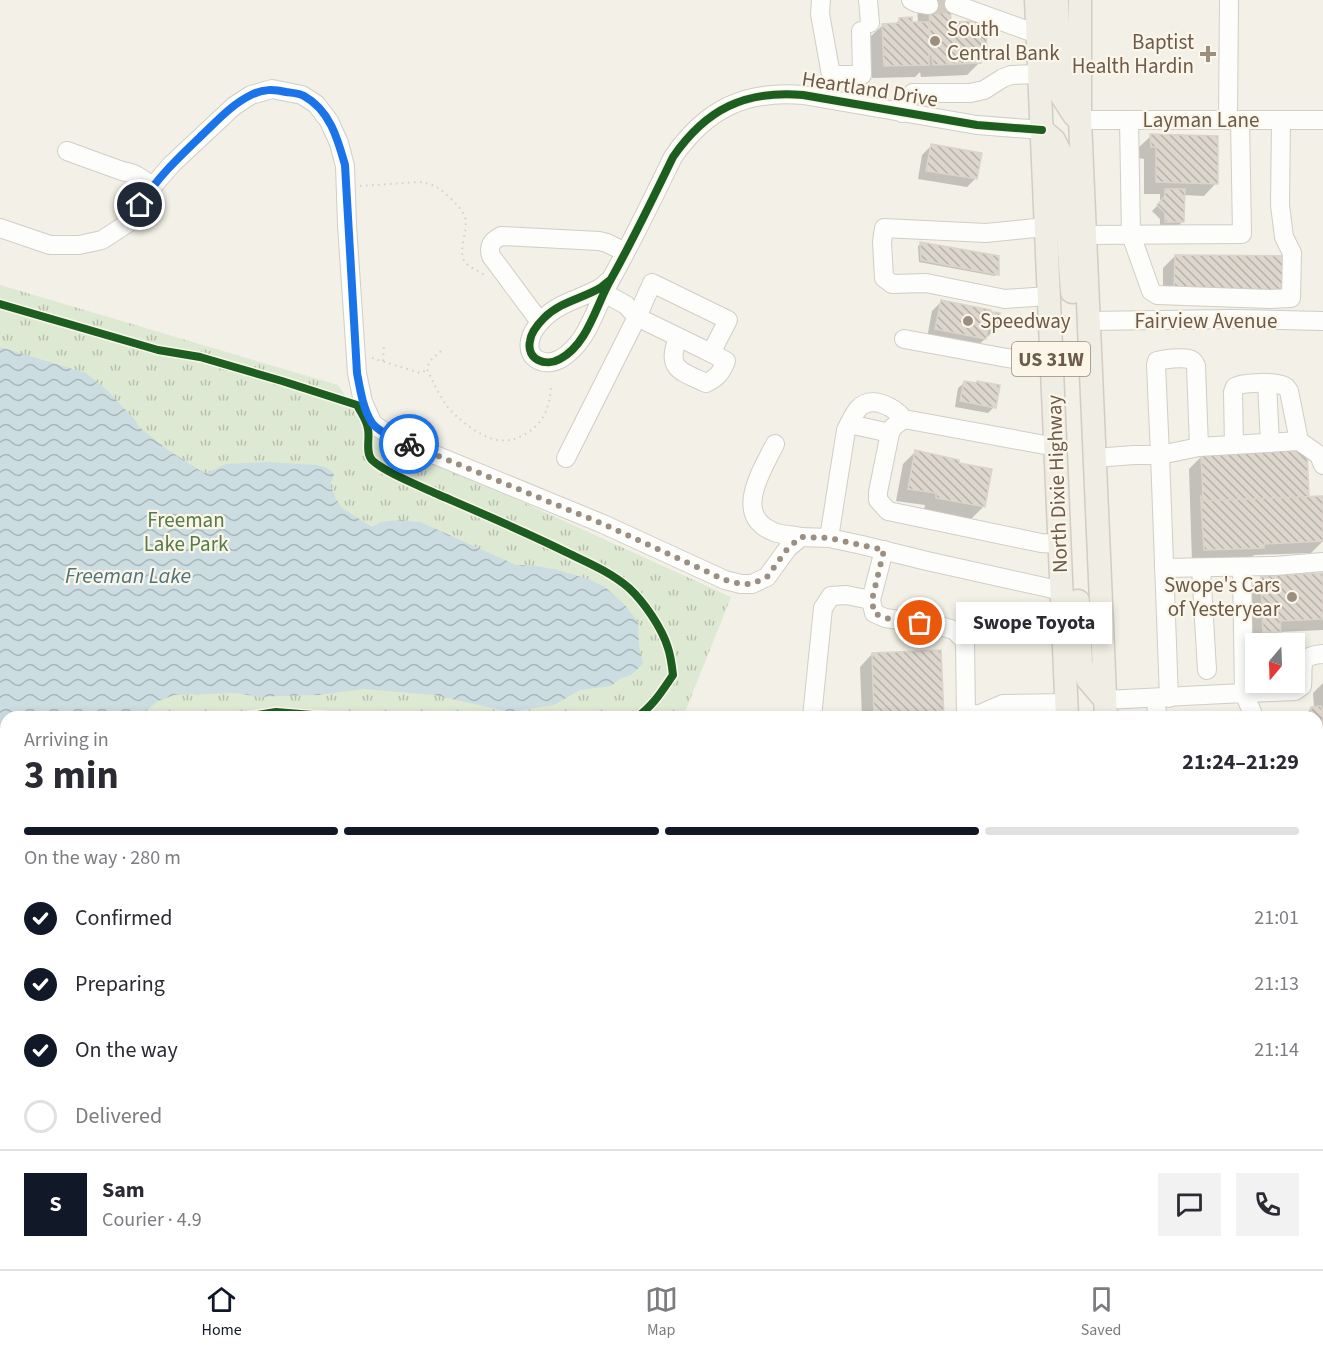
<!DOCTYPE html>
<html lang="en">
<head>
<meta charset="utf-8">
<style>
	body { margin:0; font-family:"Source Sans 3",sans-serif; background:#f2f2f3; color:#2b2b33; height:100vh; display:flex; flex-direction:column; font-size:22px; white-space:nowrap }
	* { box-sizing:border-box; margin:0 }
	p { font-size:20px; color:#7c7c81 }
	.icon { flex:none; width:33px; height:33px; fill:none; stroke:currentColor; stroke-width:2; stroke-linecap:round; stroke-linejoin:round }
	.map { position:relative; flex:1; overflow:hidden }
	.side { position:absolute; left:0px; top:711px; width:1323px; height:558px; display:flex; flex-direction:column; background:#fff; border-radius:18px 18px 0 0; box-shadow:0 3px 9px #0003 }
	.side>* { flex:none }
	.needle { width:39px; rotate:199deg }
	.tools { position:absolute; left:1245px; top:633px; display:grid; gap:12px }
	.tools a { display:grid; place-items:center; width:60px; height:60px; border-radius:0px; background:#fff; box-shadow:0 3px 9px #0003; font-size:30px }
	.pin { position:absolute; display:grid; place-items:center; width:51px; height:51px; color:#fff; margin:-26px; border:3px solid #fff; border-radius:50%; box-shadow:0 2px 6px #0007 }
	.courier { position:absolute; display:grid; place-items:center; width:60px; height:60px; margin:-30px; border:4px solid #1a73e8; border-radius:50%; background:#fff; color:#222; box-shadow:0 2px 8px #0007 }
	.bubble { position:absolute; height:42px; border-radius:0px; background:#fff; box-shadow:0 3px 9px #0003; font-size:20px; font-weight:700; line-height:42px; text-align:center }
	.head em { font-style:normal; font-weight:700 }
	.head div { display:flex; flex-direction:column-reverse }
	.head { display:flex; align-items:center; justify-content:space-between; height:102px; padding:0 24px }
	h1 { font-size:39px; font-weight:700; line-height:45px }
	.bar { display:grid; grid-template-columns:repeat(4,1fr); gap:9px 6px; align-content:center; height:72px; padding:0 24px }
	.bar i { height:8px; border-radius:4px; background:#e1e1e2 }
	.bar .selected { background:#111827 }
	.bar p { grid-column:span 4 }
	.line { display:flex; align-items:center; gap:15px; padding:0 24px; border-top:2px solid #e1e1e2 }
	.line div { flex:1 }
	.round { display:grid; place-items:center; flex:none; width:63px; height:63px; border-radius:0px; background:#f2f2f3 }
	ol { padding:0 24px; list-style:none }
	li { display:flex; align-items:center; gap:18px; height:66px }
	li p { margin-inline-start:auto }
	li .icon { padding:6px; border-radius:50%; background:#111827; color:#fff; stroke-width:4 }
	li:last-child { color:#7c7c81 }
	li i { width:33px; height:33px; border:3px solid #e1e1e2; border-radius:50% }
	.tab-bar { display:flex; justify-content:space-around; align-items:center; height:84px; border-top:2px solid #e1e1e2; background:#fff; font-size:16px; color:#7c7c81 }
	.tab-bar a { display:grid; justify-items:center; gap:3px }
	.tab-bar .selected { color:#111827 }
	.map>svg:first-child { display:block }
	.grass { fill:url(#grass-tufts) }
	.water { fill:url(#water-waves) }
	.shadow { fill:#0003 }
	.building { fill:url(#building-back-hatch); stroke:#dbd4cb; stroke-width:1.5 }
	.lines { fill:none; stroke-linecap:round; stroke-linejoin:round }
	.minor-tunnel { stroke:#d1cbc0; stroke-width:18; stroke-dasharray:18 9; stroke-linecap:butt }
	.minor-casing { stroke:#d2cdc6; stroke-width:20 }
	.major-casing { stroke:#d2ccc5; stroke-width:25 }
	.path { stroke:#d4d0ca; stroke-width:2; stroke-dasharray:1.5 4.5; stroke-linecap:butt }
	.minor { stroke:#fdfdfb; stroke-width:18 }
	.major { stroke:#efede4; stroke-width:22 }
	.cycleway-casing { stroke:#fcf6e8; stroke-width:11 }
	.cycleway { stroke:#1b5e20; stroke-width:8 }
	.done { stroke:#9b8f82; stroke-width:6; stroke-dasharray:0 10.8 }
	.route { stroke:#1a73e8; stroke-width:8 }
	.poi-dot { fill:#9b8f82; stroke:#fcf6e8; stroke-width:2 }
	.labels { text-anchor:middle; stroke-width:4.5; stroke-linejoin:round; paint-order:stroke }
	.shield { fill:#fcf6e8; stroke:#978a7b; stroke-width:1.5 }
	.shield-label { font-size:20px; font-weight:bold; fill:#6c5b4c }
	.poi-label { font-size:21px; fill:#6c5b4c; stroke:#fcf6e8; text-anchor:start }
	.street-label { font-size:21px; fill:#6c5b4c; stroke:#fcf6e8 }
	.park-label { font-size:21px; fill:#557b4c; stroke:#fcf6e8 }
	.water-label { font-size:22px; font-style:italic; fill:#4d7482; stroke:#fcf6e8 }
</style>
</head>
<body>
<div class="map">
<svg width="1323" height="1269" viewBox="0 0 1323 1269">
	<defs>
		<pattern id="grass-tufts" width="24" height="20" patternUnits="userSpaceOnUse" patternTransform="scale(1.5)"><rect width="24" height="20" fill="#dee9d3"/><path d="M3 7l-1-3M5 7V3M7 7l1-3M15 17l-1-3M17 17v-4M19 17l1-3" fill="none" stroke="#b8c0ad"/></pattern>
		<pattern id="water-waves" width="16" height="10" patternUnits="userSpaceOnUse" patternTransform="scale(1.5)"><rect width="16" height="10" fill="#cbdde1"/><path d="M0 5q4-4 8 0t8 0" fill="none" stroke="#a9b6b9"/></pattern>
		<pattern id="building-back-hatch" width="6" height="6" patternUnits="userSpaceOnUse" patternTransform="scale(1.5)"><rect width="6" height="6" fill="#dcd6cd"/><path d="M-1 5l2 2M0 0l6 6M5-1l2 2" fill="none" stroke="#b6b1a9"/></pattern>
	</defs>
	<rect width="100%" height="100%" fill="#f3f0e7"/>
	<path class="grass" d="M0,285l338,100 33,48 360,164 -48,120h-677v546h508l1,6h-515z"/>
	<path class="water" d="M0,347l86,26 21,17 29,31 2,5 30,24 36,23 5,-1 17,-8 41,-2 49,3 9,2 8,5 1,4 -4,8 6,15 6,9 30,19 8,-5 19,-2 21,2 96,43 21,1 21,4 30,9 17,8 19,17 14,18 1,23 4,19 -12,11 -10,3 -10,8 -31,4 -26,15 -44,7 -76,-17 -70,-6 -45,6 -40,1 -20,1 -22,-4 -63,2 -18,7 -16,15h-134v133l-6,7z"/>
	<g class="shadow">
		<path d="M917,4l33,19 29,8 7,19 -7,6v7l-12,12 -46,2 -1,-5 -5,5 -43,1 -2,-41 13,-12h11l6,-6 10,5h8z"/>
		<path d="M1151,136l65,47 -12,13 -21,-1v26l-6,6h-17v-8l-8,-8 8,-8v-9h-16v-35l-5,-1 -1,-10z"/>
		<path d="M931,146l45,32 -9,9 -49,-8 4,-24z"/>
		<path d="M921,244l76,30 -2,2 -76,-14 -1,-16z"/>
		<path d="M1175,256l111,1 -123,45v-34z"/>
		<path d="M941,302l55,27 -20,18 -49,-9 5,-27z"/>
		<path d="M964,383l30,24 -6,6 -33,-6 3,-19z"/>
		<path d="M915,452l68,55 -12,12 -47,-9 1,-5 -29,-4 7,-37z"/>
		<path d="M1202,456l105,42 16,43 -12,12 -57,2 -4,4 -58,3 -3,-93z"/>
		<path d="M1323,574v56l-45,2 -11,11 -15,1 -3,-55 13,-12z"/>
		<path d="M872,654l70,63h-80l-2,-50z"/>
		<path d="M1323,683v93h-6v-59h-14l8,-9h3l-1,-15z"/>
		<rect x="636" y="1263" width="105" height="6"/>
		<rect x="1209" y="1263" width="60" height="6"/>
	</g>
	<g class="building">
		<path d="M929,0h21l1,22 29,-1v8h6l1,21 -7,1 1,12 -48,2 -1,-10h-3v10l-45,1 -2,-42 17,-1v-5l13,-1v5h16l1,10h1z"/>
		<path d="M1150,134l68,2v48l-62,-2v-35h-5z"/>
		<path d="M931,144l51,9 -5,26 -51,-8z"/>
		<path d="M1165,189h20l-1,33h-19v-9l-8,-8 8,-9z"/>
		<path d="M920,242l79,14v19l-78,-15z"/>
		<path d="M1175,255l113,1 -1,35 -113,-1z"/>
		<path d="M941,300l50,10v2l9,1 -3,16 -9,-1 -2,11 -51,-10z"/>
		<path d="M964,381l12,2 1,-2 23,4 -4,23 -36,-7z"/>
		<path d="M915,450l44,10v3l33,6 -7,38 -49,-9v-5l-28,-4z"/>
		<path d="M1307,450l2,47 -108,4v-5h2l-2,-41z"/>
		<path d="M1323,496v45l-59,3v4l-60,2 -3,-49z"/>
		<path d="M1323,573v46l-43,2 1,11h-18l-2,-56z"/>
		<path d="M941,650l3,67h-70l-2,-64z"/>
		<path d="M1321,706l1,4h1v55h-6v-48h-6v-10z"/>
		<rect x="648" y="1263" width="95" height="6"/>
		<rect x="1221" y="1263" width="50" height="6"/>
	</g>
	<g class="lines">
		<path class="minor-tunnel" d="M929,5l25,-1"/>
		<defs>
			<g id="minor">
				<path d="M821,0l-1,14 11,61 -3,24"/>
				<path d="M868,0l2,23"/>
				<path d="M911,0l6,3 12,2"/>
				<path d="M954,4l83,30"/>
				<path d="M831,75h31l-1,-44"/>
				<path d="M902,113l11,-20h57l14,-3 19,-12 8,-3 28,-1"/>
				<path d="M1080,120h243"/>
				<path d="M1129,120l2,115 20,56 6,4 113,4 21,-1 1,-45 -8,-16 -4,-32 1,-85"/>
				<path d="M1228,120l1,-120"/>
				<path d="M67,151l55,20c13,2 20,7 30,16"/>
				<path d="M1045,227l-59,6 -102,-5 -2,14 2,36 8,6 34,-1 79,16 43,-3"/>
				<path d="M0,228l50,17h29l23,-5 26,-17 24,-36 20,-23 62,-58 17,-11 21,-6 30,6 14,9 13,17 10,22 6,23 2,59 10,148 6,29 10,22 21,14 209,86 122,56 16,4h11l15,-7 21,-29 13,-11 28,1 33,7 65,16 135,30"/>
				<path d="M1085,235l157,-1 -2,-114"/>
				<path d="M610,280c-3,2 -7,6 -10,8 -19,11 -40,14 -56,30 -6,6 -13,14 -14,23 -4,19 16,26 30,18 28,-15 36,-54 51,-80 22,-39 42,-81 62,-122 33,-48 72,-67 130,-62l174,30 65,5"/>
				<path d="M652,283l76,37 -17,33 -74,-36z"/>
				<path d="M1088,321l145,-2 90,2"/>
				<path d="M540,322l-49,-66c-3,-11 1,-15 10,-20l98,5 8,2 18,9"/>
				<path d="M678,339c-13,30 4,33 28,44 11,-5 15,-10 20,-22l-15,-8"/>
				<path d="M904,339l103,19 44,5"/>
				<path d="M1267,383l3,60"/>
				<path d="M849,424l41,9"/>
				<path d="M775,444c-13,27 -43,71 -1,88 8,3 18,3 27,5"/>
				<path d="M1234,445l-1,-53 2,-5c8,-5 43,-6 51,0 1,1 2,3 3,4l10,50"/>
				<path d="M1056,447l-152,-28 -11,8 -3,6 -12,59v8l10,11 153,32 18,1"/>
				<path d="M1199,447l-3,-81c-2,-4 -2,-6 -7,-7 -7,-2 -25,0 -32,2l-1,4 4,90 39,-8 100,-6 20,14 4,10"/>
				<path d="M566,458l71,-141 -11,-12 -22,-12"/>
				<path d="M1094,458l40,-3h26l9,243"/>
				<path d="M829,538l17,-108c4,-7 7,-15 12,-21 13,-15 36,-2 46,10"/>
				<path d="M884,550l-13,50 3,13 11,5 52,7 17,5 11,11 1,76"/>
				<path d="M1242,567l2,126 51,-2 7,-5c2,-21 -5,-30 21,-32"/>
				<path d="M1164,568l111,-2 48,-4"/>
				<path d="M1201,568l6,102"/>
				<path d="M1156,698l1,19"/>
				<path d="M1105,700l139,-7 8,19v5"/>
				<path d="M966,715l14,-1 23,-10 64,-1"/>
				<path d="M812,717l11,-109 8,-12 15,-1 25,5"/>
				<path d="M1317,787l1,-3 5,-2"/>
				<path d="M1317,810l6,100"/>
				<path d="M1317,949h6"/>
				<path d="M1317,981l6,-1"/>
				<path d="M1317,1016h6"/>
				<path d="M0,1079l6,-16"/>
				<path d="M0,1157l6,13"/>
				<path d="M1317,1185l6,-1"/>
				<path d="M67,1263l7,6"/>
				<path d="M544,1263l1,6"/>
				<path d="M756,1263v6"/>
				<path d="M887,1263v6"/>
				<path d="M454,1269l2,-6"/>
			</g>
			<g id="major">
				<path d="M1036,0l31,717"/>
				<path d="M1057,0l4,95 13,20 6,5"/>
				<path d="M1080,0v120l26,597"/>
				<path d="M1042,130l12,10 8,16 10,136"/>
				<path d="M1078,601l3,63 7,16 17,20"/>
				<path d="M1091,1263v6"/>
				<path d="M1107,1263v6"/>
				<path d="M1129,1263v6"/>
			</g>
		</defs>
		<use href="#minor" class="minor-casing"/>
		<use href="#major" class="major-casing"/>
		<g class="path">
			<path d="M360,186l58,-4c15,1 22,6 32,16 6,6 12,11 15,19 4,12 -8,35 0,45 3,5 13,8 19,13"/>
			<path d="M441,351l-11,10 -3,8c6,13 12,26 20,37 5,7 13,13 20,19 21,15 39,23 63,6 15,-11 20,-26 21,-44"/>
			<path d="M372,358l48,15 3,-1 4,-3"/>
			<path d="M383,361l1,-16"/>
			<path d="M0,1032l6,-8"/>
			<path d="M0,1202l6,10"/>
			<path d="M0,1235l6,-3"/>
			<path d="M237,1269l1,-6"/>
			<path d="M303,1269v-6"/>
		</g>
		<use href="#minor" class="minor"/>
		<use href="#major" class="major"/>
		<defs>
			<g id="cycleway">
				<path d="M610,280c-3,2 -7,6 -10,8 -19,11 -40,14 -56,30 -6,6 -13,14 -14,23 -4,19 16,26 30,18 28,-15 36,-54 51,-80 22,-39 42,-81 62,-122 33,-48 72,-67 130,-62l174,30 65,5"/>
				<path d="M0,304l158,46 42,7 82,24 75,24c4,8 10,15 11,24 2,10 -3,23 4,31 12,12 48,26 65,34 44,19 89,38 133,60 19,9 42,19 59,34 15,14 33,40 39,60 3,9 4,18 5,27 -11,16 -20,31 -36,42"/>
				<path d="M244,717l32,-5 61,5"/>
			</g>
		</defs>
		<use href="#cycleway" class="cycleway-casing"/>
		<use href="#cycleway" class="cycleway"/>
	</g>
	<g class="lines">
		<path class="done" d="M409,444l194,80 122,56 16,4h11l15,-7 21,-29 13,-11 28,1 55,12 -12,50 2,13 11,5 35,5"/>
		<path class="route" d="M140,205c17,-27 38,-47 61,-69 15,-14 31,-32 50,-41 12,-6 22,-6 35,-3 6,1 13,1 18,4 26,14 34,44 41,69l12,208c3,16 6,36 15,50 7,9 26,17 37,21"/>
	</g>
	<g class="poi-dot">
		<circle cx="935" cy="41" r="6"/>
		<path d="M1205 45h6v6h6v6h-6v6h-6v-6h-6v-6h6z"/>
		<circle cx="968" cy="321" r="6"/>
		<circle cx="1292" cy="597" r="6"/>
	</g>
	<g class="labels">
		<rect class="shield" x="1012" y="342" width="78" height="34" rx="4.5"/>
		<g class="shield-label">
			<text x="1051" y="366">US 31W</text>
		</g>
		<g class="poi-label">
			<text x="947" y="36">South<tspan x="947" dy="24">Central Bank</tspan></text>
			<text x="1194" y="49" text-anchor="end">Baptist<tspan x="1194" dy="24">Health Hardin</tspan></text>
			<text x="980" y="328">Speedway</text>
			<text x="1280" y="592" text-anchor="end">Swope's Cars<tspan x="1280" dy="24">of Yesteryear</tspan></text>
		</g>
		<g class="street-label">
			<text transform="translate(870 89) rotate(9)" y="7">Heartland Drive</text>
			<text x="1201" y="127">Layman Lane</text>
			<text x="1206" y="328">Fairview Avenue</text>
			<text transform="translate(1057 484) rotate(-92)" y="7">North Dixie Highway</text>
		</g>
		<g class="park-label">
			<text x="186" y="527">Freeman<tspan x="186" dy="24">Lake Park</tspan></text>
		</g>
		<g class="water-label">
			<text x="128" y="583">Freeman Lake</text>
		</g>
	</g>
</svg>
<div class="tools">
<a><svg class="needle" viewBox="-14 -14 28 28"><path d="M0-13l5 13h-10z" fill="#e53935"/><path d="M0 13l5-13h-10z" fill="#7c7c81"/></svg></a>
</div>
<div class="pin" style="left:920px;top:623px;background:#ea580c"><svg class="icon" aria-label="bag" viewBox="0 0 24 24"><path d="M5 8h14l-1 12H6zM9 8a3 3 0 0 1 6 0"/></svg></div>
<div class="pin" style="left:140px;top:205px;background:#1f2937"><svg class="icon" aria-label="home" viewBox="0 0 24 24"><path d="M3 11l9-7 9 7M6 9v11h12V9"/></svg></div>
<div class="courier" style="left:409px;top:444px"><svg class="icon" aria-label="bike" viewBox="0 0 24 24"><circle cx="6" cy="16" r="4"/><circle cx="18" cy="16" r="4"/><path d="M6 16l4-8h5l3 8M10 8l3 8H6M13 5h3"/></svg></div>
<div class="bubble" style="left:956px;top:602px;width:156px">Swope Toyota</div>
<section class="side">
<div class="head"><div><h1>3 min</h1><p>Arriving in</p></div><em>21:24–21:29</em></div>
<div class="bar"><i class="selected"></i><i class="selected"></i><i class="selected"></i><i></i><p>On the way · 280 m</p></div>
<ol>
<li><svg class="icon" aria-label="check" viewBox="0 0 24 24"><path d="M5 12l5 5 9-10"/></svg>Confirmed<p>21:01</p></li>
<li><svg class="icon" aria-label="check" viewBox="0 0 24 24"><path d="M5 12l5 5 9-10"/></svg>Preparing<p>21:13</p></li>
<li><svg class="icon" aria-label="check" viewBox="0 0 24 24"><path d="M5 12l5 5 9-10"/></svg>On the way<p>21:14</p></li>
<li><i></i>Delivered</li>
</ol>
<div class="line" style="height:108px"><b class="round" style="background:#111827;color:#fff">S</b><div><b>Sam</b><p>Courier · 4.9</p></div><a class="round"><svg class="icon" aria-label="chat" viewBox="0 0 24 24"><path d="M4 5h16v11H9l-5 4z"/></svg></a><a class="round"><svg class="icon" aria-label="phone" viewBox="0 0 24 24"><path d="M5 4h4l2 5-3 2q2 4 5 5l2-3 5 2v4C11 20 4 13 5 4z"/></svg></a></div>
</section>
</div>
<nav class="tab-bar">
<a class="selected"><svg class="icon" aria-label="home" viewBox="0 0 24 24"><path d="M3 11l9-7 9 7M6 9v11h12V9"/></svg>Home</a>
<a><svg class="icon" aria-label="map" viewBox="0 0 24 24"><path d="M3 6l6-2 6 2 6-2v14l-6 2-6-2-6 2zM9 4v14M15 6v14"/></svg>Map</a>
<a><svg class="icon" aria-label="saved" viewBox="0 0 24 24"><path d="M7 4h10v16l-5-4-5 4z"/></svg>Saved</a>
</nav>
</body>
</html>
